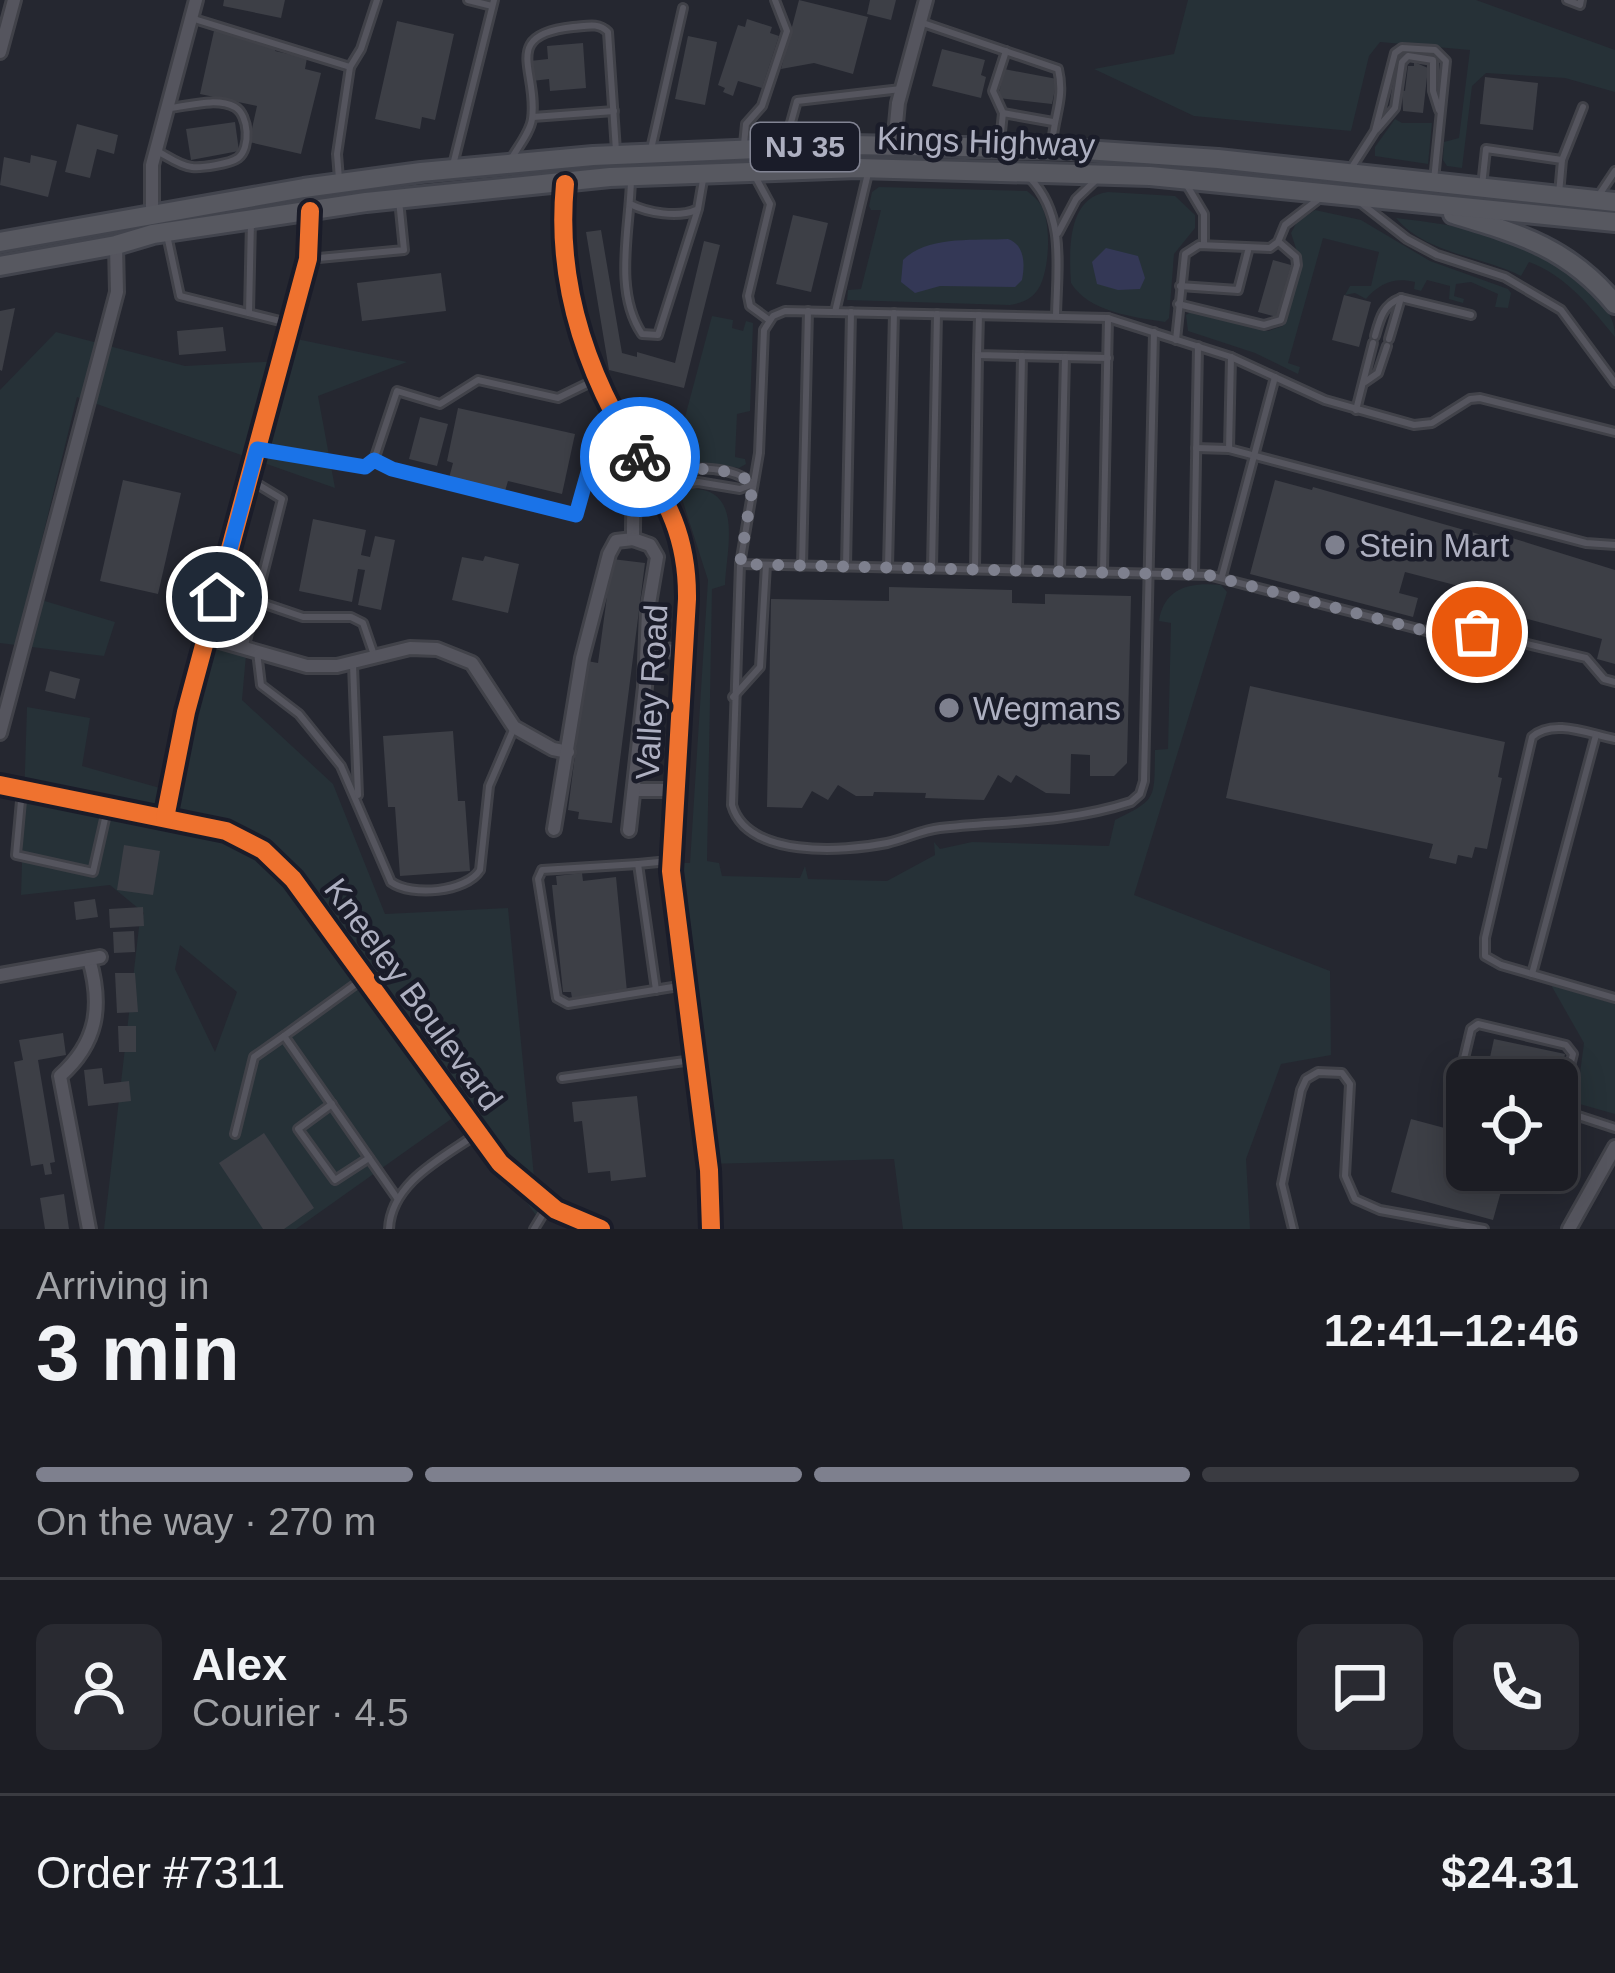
<!DOCTYPE html>
<html lang="en">
<head>
<meta charset="utf-8">
<style>
	body { margin:0; font-family:Helvetica,sans-serif; background:#292a31; color:#f1f3f6; height:100vh; display:flex; flex-direction:column; font-size:45px; white-space:nowrap }
	* { box-sizing:border-box; margin:0 }
	p { font-size:39px; color:#a0a2a6 }
	.icon { flex:none; width:66px; height:66px; fill:none; stroke:currentColor; stroke-width:2; stroke-linecap:round; stroke-linejoin:round }
	.map { position:relative; height:1229px; overflow:hidden }
	.sheet { display:flex; flex-direction:column; background:#1c1d24; flex:1 }
	.sheet>* { flex:none }
	.tools { position:absolute; left:1446px; top:1059px; display:grid; gap:24px }
	.tools a { display:grid; place-items:center; width:132px; height:132px; border-radius:18px; background:#1c1d24; box-shadow:0 6px 30px #0003,0 0 0 3px #3a3b41; font-size:60px }
	.pin { position:absolute; display:grid; place-items:center; width:102px; height:102px; color:#fff; margin:-51px; border:6px solid #fff; border-radius:50%; box-shadow:0 3px 12px #0007 }
	.courier { position:absolute; display:grid; place-items:center; width:120px; height:120px; margin:-60px; border:9px solid #1a73e8; border-radius:50%; background:#fff; color:#222; box-shadow:0 3px 15px #0007 }
	.headline em { font-style:normal; font-weight:700 }
	.headline div { display:flex; flex-direction:column-reverse }
	.headline { display:flex; align-items:center; justify-content:space-between; height:204px; padding:0 36px }
	h1 { font-size:78px; font-weight:700; line-height:90px }
	.bar { display:grid; grid-template-columns:repeat(4,1fr); gap:18px 12px; align-content:center; height:144px; padding:0 36px }
	.bar i { height:15px; border-radius:9px; background:#3a3b41 }
	.bar .selected { background:#7e808e }
	.bar p { grid-column:span 4 }
	.line { display:flex; align-items:center; gap:30px; padding:0 36px; border-top:3px solid #3a3b41 }
	.line div { flex:1 }
	.round { display:grid; place-items:center; flex:none; width:126px; height:126px; border-radius:18px; background:#292a31 }
	.map>svg:first-child { display:block }
	.green { fill:#263137; fill-rule:evenodd }
	.water { fill:#343856 }
	.building { fill:#3d3f46 }
	.lines { fill:none; stroke-linecap:round; stroke-linejoin:round }
	.lane-casing { stroke:#414249; stroke-width:12 }
	.street-casing { stroke:#414249; stroke-width:18 }
	.primary-casing { stroke:#42444d; stroke-width:24 }
	.lane { stroke:#55555e; stroke-width:6 }
	.street { stroke:#55555e; stroke-width:12 }
	.primary { stroke:#575860; stroke-width:18 }
	.cycleway-casing { stroke:#1a1c29; stroke-width:26 }
	.cycleway { stroke:#ef722f; stroke-width:18 }
	.done { stroke:#7e808e; stroke-width:12; stroke-dasharray:0 21.6 }
	.route { stroke:#1a73e8; stroke-width:15 }
	.poi-dot { fill:#7e808e; stroke:#1a1c29; stroke-width:4.5 }
	.labels { text-anchor:middle; stroke-width:9; stroke-linejoin:round; paint-order:stroke }
	.shield { fill:#1a1c29; stroke:#828493; stroke-width:3 }
	.shield-label { font-size:30px; font-weight:bold; fill:#aeb0c1 }
	.street-label { font-size:33px; fill:#aeb0c1; stroke:#1a1c29 }
	.poi-label { font-size:33px; fill:#aeb0c1; stroke:#1a1c29; text-anchor:start }
</style>
</head>
<body>
<div class="map">
<svg width="1615" height="1229" viewBox="0 0 1615 1229">
	<rect width="100%" height="100%" fill="#252730"/>
	<g class="green">
		<path d="M1188,0h288l139,50v42l-50,-14 -79,-5 -14,13 -10,82 -15,-2 -4,-6 1,-18 15,-4 11,-88 -90,-8 -11,14 -18,75 -157,-15 -100,-47 80,-15z"/>
		<path d="M1395,119l7,4h30l-4,41 -53,-8v-9z"/>
		<path d="M879,187l148,4c5,4 10,8 14,14 11,18 9,71 -5,87 -7,9 -16,11 -26,13l-163,-5 1,-10 13,-1 20,-79h-10l-2,-4 3,-14z"/>
		<path d="M1108,192l67,4 20,19v13l-21,26 -5,64 -4,4c-32,-5 -76,-10 -94,-39 -2,-33 -4,-86 37,-91z"/>
		<path d="M1315,210l46,10 69,41 78,28 3,4 -3,15 -13,-1 3,-13 -27,-12 -15,2 -2,12 10,3 -1,4 -14,-4 1,-13 -23,-6 -6,11 -7,-2 1,-7c-21,-5 -35,1 -49,17l-11,-6 -10,2 5,-9h21l8,-34 -56,-14 -35,125 12,4 -2,7 -43,-21 -67,-22 -2,-16 6,-4 76,20 15,-5 18,-62 -10,-31 6,-11z"/>
		<path d="M1396,218c68,8 143,19 193,71 14,14 26,27 26,48 -25,-30 -48,-61 -86,-75l-8,14c-39,-20 -95,-22 -125,-58z"/>
		<path d="M712,316l21,4 -1,8 11,3 3,-10 7,2 -3,88 -13,3 -2,43 10,2 1,5 -7,4 -46,-7 -27,6 -33,-47 48,12z"/>
		<path d="M56,332l129,34 97,-5 5,-24 120,25 -89,34 17,92 -258,-91 -49,199 87,26 -11,34 -104,-13v-253z"/>
		<path d="M690,489c55,-2 36,62 35,96l-13,4 -5,272 12,2 3,13 78,2 5,-12 3,13 79,2 48,-26 -1,-13 6,7 32,-7 137,4 6,-26c43,-21 39,-21 40,-70l13,-1 3,-126 -12,-2c5,-34 32,-39 62,-36l6,7 -93,303 196,76 1,84 -50,9 -35,95 4,70h-347l-9,-70 -189,5 -34,-325 13,24h6l18,-283 -25,-78v-7z"/>
		<path d="M206,635l40,20 -4,45 91,84 52,130 123,-6 30,310 -77,-106 -165,117h-192l35,-302 5,-14 -34,-28 -89,10 6,-188 63,11 -8,48 85,24zM180,945l57,47 -22,60 -40,-83z"/>
		<path d="M1551,985l64,19v110l-39,-11 8,-60z"/>
	</g>
	<g class="water">
		<path d="M1008,239c17,6 17,26 14,41l-7,7 -75,-1 -25,7 -14,-11 2,-22c25,-25 72,-19 105,-21z"/>
		<path d="M1106,248l32,8 7,22 -5,11 -22,1 -21,-6 -5,-22z"/>
	</g>
	<g class="building">
		<path d="M224,0h61l-4,18 -58,-12z"/>
		<path d="M799,0l69,17 -15,57 -39,-11 -33,6z"/>
		<path d="M870,0h26l-5,20 -24,-6z"/>
		<path d="M747,19l25,8 -2,6 9,3 -17,52 -24,-7 -5,15 -10,-4 2,-4 -7,-3 20,-60 7,2z"/>
		<path d="M397,21l57,13 -19,86 -13,-3 -2,12 -45,-10z"/>
		<path d="M214,31l62,13 -1,7 32,7 -2,11 16,4 -20,81 -52,-12 8,-36 -57,-12z"/>
		<path d="M688,36l29,6 -12,63 -30,-6z"/>
		<path d="M583,43l3,45 -36,3 -1,-12 -17,2 -2,-20 18,-2 -1,-13z"/>
		<path d="M942,49l43,11 -4,15 5,2 -5,21 -49,-12z"/>
		<path d="M1414,62l14,6 -5,45 -20,-2 -1,-21 3,1 3,-25h6z"/>
		<path d="M1004,69l53,10 -5,25 -54,-6z"/>
		<path d="M1485,77l53,6 -5,47 -53,-6z"/>
		<path d="M235,122l4,29 -48,9 -5,-31z"/>
		<path d="M77,124l41,11 -4,19 -17,-5 -7,29 -25,-6z"/>
		<path d="M31,155l26,6 -9,36 -48,-12 4,-28 26,6z"/>
		<path d="M793,215l35,8 -17,69 -35,-8z"/>
		<path d="M601,230l21,123 15,4v-5l38,11 29,-122 16,4 -36,143 -75,-18 -23,-138z"/>
		<path d="M1273,260l18,5 -14,52 -19,-5z"/>
		<path d="M441,273l5,38 -84,10 -5,-38z"/>
		<path d="M1344,295l27,7 -12,45 -27,-7z"/>
		<path d="M15,308l-13,63 -2,-1v-59z"/>
		<path d="M223,327l3,24 -47,4 -2,-24z"/>
		<path d="M458,408l117,26 -13,60 -54,-13 -3,10 -56,-13 4,-15 -6,-2z"/>
		<path d="M420,417l28,7 -11,42 -28,-7z"/>
		<path d="M123,480l58,13 -23,101 -58,-13z"/>
		<path d="M1275,480l37,10 1,-3 197,56 2,-5 103,32v94l-18,-5 5,-20 -108,-29 3,-14 -92,-24 -6,21 19,5 -5,19 -163,-43z"/>
		<path d="M313,519l53,11 -5,25 9,2 5,-21 20,4 -14,70 -23,-5 7,-35 -7,-1 -6,33 -53,-11z"/>
		<path d="M485,556l34,8 -11,49 -56,-13 10,-43 21,4z"/>
		<path d="M612,559l33,4 -33,260 -34,-4 1,-7 -11,-2 19,-149 11,2z"/>
		<path d="M889,587l123,3v13l33,1v-10l86,2 -4,167 -13,13h-24v-21l-19,-1 -1,40 -24,-1 -30,-18 -5,8 -13,-8 -14,25 -59,-2 1,-5 -52,-1 -1,4h-17l-18,-11 -10,15 -16,-9 -10,17 -35,-1 4,-208 118,2z"/>
		<path d="M50,671l30,8 -5,20 -30,-8z"/>
		<path d="M1250,686l255,56 -7,35 4,1 -15,71 -12,-2 -3,11 -14,-3 -2,9 -27,-6 4,-14 -207,-46z"/>
		<path d="M453,731l5,70h7l5,70 -70,5 -5,-69h-7l-5,-71z"/>
		<path d="M124,845l36,6 -7,44 -36,-5z"/>
		<path d="M582,873l1,8 33,-4 11,115 -55,6 -1,-6h-8l-11,-107h5l-1,-9z"/>
		<path d="M95,899l3,18 -22,3 -2,-18z"/>
		<path d="M143,907l1,19 -34,2 -1,-19z"/>
		<path d="M134,931l1,21 -21,1 -1,-21z"/>
		<path d="M115,973h20l3,39 -21,1z"/>
		<path d="M118,1026h18v26h-17z"/>
		<path d="M63,1033l3,22 -28,5 17,102 -5,1 2,11 -7,1 -2,-11 -12,2 -17,-104 9,-2 -4,-20z"/>
		<path d="M1494,1039l71,15 -6,26h-74z"/>
		<path d="M102,1068l2,16 25,-3 2,20 -43,5 -4,-36z"/>
		<path d="M637,1096l9,81 -35,4 -1,-10 -22,2 -6,-52 -8,1 -2,-20z"/>
		<path d="M1411,1119l56,15v36h40l-14,50 -102,-28z"/>
		<path d="M264,1133l50,75 -30,21h-21l-44,-66z"/>
		<path d="M64,1194l5,35h-24l-5,-31z"/>
	</g>
	<g class="lines">
		<defs>
			<g id="lane">
				<path d="M468,0l24,6"/>
				<path d="M1567,0l13,5 1,-5"/>
				<path d="M191,18l159,49 -13,87 2,25"/>
				<path d="M923,23l135,46c7,30 -4,45 -6,76"/>
				<path d="M350,67l11,-18 16,-49"/>
				<path d="M1003,113l-10,-22 13,-40"/>
				<path d="M533,117l81,-6"/>
				<path d="M1377,129l18,-21 7,-46 6,-6 25,4v31l6,19"/>
				<path d="M1000,142l3,-29 50,9"/>
				<path d="M744,144l2,-20 16,-18 25,-75 -12,-31"/>
				<path d="M785,144l12,-43 104,-12"/>
				<path d="M651,149l32,-141"/>
				<path d="M157,151c10,5 23,15 35,16 9,1 38,-3 46,-9 13,-10 11,-43 -3,-51 -19,-10 -46,-1 -65,1"/>
				<path d="M1562,160l21,-53"/>
				<path d="M510,161c7,-13 20,-28 22,-42 7,-48 -33,-84 41,-92 14,-1 25,-5 35,5l8,119"/>
				<path d="M453,165l41,-165"/>
				<path d="M1350,170l25,-39 20,-78 7,-5 33,2 11,11 -12,119"/>
				<path d="M756,178l14,26 -22,92 2,10 19,14"/>
				<path d="M1030,178c36,38 27,89 26,138"/>
				<path d="M631,180c-1,48 -18,111 11,154l16,1 40,-126 6,-35"/>
				<path d="M1185,182l19,32v31"/>
				<path d="M1482,186l4,-37 76,11 -3,34"/>
				<path d="M1597,198l18,-27"/>
				<path d="M1361,203l46,36 30,16 68,22 56,33 54,73"/>
				<path d="M630,204c18,9 48,14 66,6"/>
				<path d="M1058,233l18,-34 21,-20"/>
				<path d="M167,235l13,61 108,27"/>
				<path d="M308,259l96,-9 -5,-50"/>
				<path d="M1180,286l58,4 10,-39"/>
				<path d="M1178,304l86,21 17,-5 16,-55 -1,-8 -16,-14"/>
				<path d="M835,312l34,-143"/>
				<path d="M249,313l2,-92"/>
				<path d="M979,315l-1,40 130,3"/>
				<path d="M1375,336c5,-18 8,-31 26,-38l70,17"/>
				<path d="M1389,339l12,-41"/>
				<path d="M1176,340l9,-86 14,-9 71,3 8,-6 7,-17 35,-27"/>
				<path d="M1365,382l13,-9 9,-27"/>
				<path d="M1356,410l17,-67"/>
				<path d="M1615,432l-135,-34 -10,1 -38,24 -18,2 -89,-25 -94,-43 -123,-39 -323,-7 -12,5 -9,14 -5,123 -19,111 468,11 253,65 16,-8 109,26 18,21 11,3"/>
				<path d="M1196,448l33,1 357,94 29,2"/>
				<path d="M257,449l108,18 9,-7 23,-69 43,13 38,-24 80,18 39,-19"/>
				<path d="M1229,449l2,-92"/>
				<path d="M375,460l17,9 184,46 21,-75 21,-12"/>
				<path d="M659,486l11,-13c26,-7 62,-7 83,11"/>
				<path d="M658,487l40,-5 42,7 13,-5"/>
				<path d="M740,564l-8,241c15,53 111,47 155,38 19,-4 34,-13 53,-15 65,-7 127,-5 191,-26l9,-8 4,-13 10,-449"/>
				<path d="M802,566l6,-255"/>
				<path d="M846,567l5,-255"/>
				<path d="M888,567l6,-254"/>
				<path d="M932,568l5,-254"/>
				<path d="M975,569l3,-214"/>
				<path d="M1018,570l4,-214"/>
				<path d="M1060,571l5,-214"/>
				<path d="M1103,572l5,-254"/>
				<path d="M1194,574l4,-228"/>
				<path d="M1222,576l53,-199"/>
				<path d="M256,601l47,16h48l12,6 11,32"/>
				<path d="M245,645l37,-146 -33,-20"/>
				<path d="M257,652l4,33 38,29 42,52 50,116c21,15 75,10 89,-12l9,-84 24,-56"/>
				<path d="M353,665l5,130"/>
				<path d="M733,697l27,-30 6,-102"/>
				<path d="M1615,739c-26,-5 -62,-21 -83,-2l-47,201v18l16,9 114,33"/>
				<path d="M22,790l-6,65 77,17 14,-62"/>
				<path d="M638,864l-96,6 -4,9 19,119 11,6 117,-19"/>
				<path d="M1532,974l64,-239"/>
				<path d="M364,978l-80,58 113,162"/>
				<path d="M656,990l-18,-126 31,-3"/>
				<path d="M562,1078l130,-18"/>
				<path d="M1467,1083l-7,-8 11,-46 7,-5 88,21 7,9 -14,55"/>
				<path d="M332,1104l-34,25 37,51 34,-22"/>
				<path d="M1557,1109l58,19"/>
				<path d="M235,1134l19,-77 30,-21"/>
				<path d="M389,1229c2,-47 55,-72 89,-96"/>
				<path d="M534,1229l14,-23"/>
				<path d="M1293,1229l-11,-45 19,-94 5,-11 12,-7 24,1 8,11 -5,92 10,23 25,11 104,19"/>
			</g>
			<g id="street">
				<path d="M0,52l14,-52"/>
				<path d="M894,145l4,-42 28,-103"/>
				<path d="M565,184c-8,82 11,157 49,230 37,68 74,102 73,185l-16,272 38,299 2,59"/>
				<path d="M152,213v-48l44,-165"/>
				<path d="M206,637l101,29h30l73,-18 27,1 35,14 42,64 39,22 15,3"/>
				<path d="M648,650l36,1"/>
				<path d="M0,733l117,-441 -1,-47"/>
				<path d="M0,785l226,46 37,19 30,29 207,284 56,47 45,19"/>
				<path d="M634,790h41"/>
				<path d="M165,818l21,-106 122,-453 2,-48"/>
				<path d="M554,829l28,-171 27,-104 7,-13 17,-2c0,-28 -1,-49 13,-73"/>
				<path d="M629,830l16,-143 3,-77 9,-53 -7,-12 -17,-6"/>
				<path d="M89,959c14,48 8,84 -29,117l29,153"/>
				<path d="M0,975l100,-18"/>
				<path d="M1569,1229l46,-82"/>
			</g>
			<g id="primary">
				<path d="M1453,214c67,20 116,34 162,90"/>
				<path d="M0,242l304,-54 117,-16 172,-16 257,-11 220,4 148,10 397,43"/>
				<path d="M0,266l116,-21 37,-11 213,-32 244,-25 248,-9 292,8 465,46"/>
			</g>
		</defs>
		<use href="#lane" class="lane-casing"/>
		<use href="#street" class="street-casing"/>
		<use href="#primary" class="primary-casing"/>
		<use href="#lane" class="lane"/>
		<use href="#street" class="street"/>
		<use href="#primary" class="primary"/>
		<defs>
			<g id="cycleway">
				<path d="M565,184c-8,82 11,157 49,230 37,68 74,102 73,185l-16,272 38,299 2,59"/>
				<path d="M0,785l226,46 37,19 30,29 207,284 56,47 45,19"/>
				<path d="M165,818l21,-106 122,-453 2,-48"/>
			</g>
		</defs>
		<use href="#cycleway" class="cycleway-casing"/>
		<use href="#cycleway" class="cycleway"/>
	</g>
	<g class="lines">
		<path class="done" d="M640,457l18,30 12,-14c26,-7 62,-6 83,11l-13,80 468,11 253,65 16,-8"/>
		<path class="route" d="M217,597l40,-148 108,18 9,-7 18,9 184,46 21,-75 25,-14 18,31"/>
	</g>
	<g class="poi-dot">
		<circle cx="1335" cy="545" r="12"/>
		<circle cx="949" cy="708" r="12"/>
	</g>
	<g class="labels">
		<rect class="shield" x="751" y="123" width="108" height="48" rx="9"/>
		<g class="shield-label">
			<text x="805" y="157">NJ 35</text>
		</g>
		<g class="street-label">
			<text transform="translate(986 141) rotate(2)" y="12">Kings Highway</text>
			<text transform="translate(651 692) rotate(-87)" y="12">Valley Road</text>
			<text transform="translate(414 994) rotate(54)" y="12">Kneeley Boulevard</text>
		</g>
		<g class="poi-label">
			<text x="1359" y="557">Stein Mart</text>
			<text x="973" y="720">Wegmans</text>
		</g>
	</g>
</svg>
<div class="tools">
<a><svg class="icon" aria-label="locate" viewBox="0 0 24 24"><circle cx="12" cy="12" r="6"/><path d="M12 2v4M12 18v4M2 12h4M18 12h4"/></svg></a>
</div>
<div class="pin" style="left:1477px;top:632px;background:#ea580c"><svg class="icon" aria-label="bag" viewBox="0 0 24 24"><path d="M5 8h14l-1 12H6zM9 8a3 3 0 0 1 6 0"/></svg></div>
<div class="pin" style="left:217px;top:597px;background:#1f2937"><svg class="icon" aria-label="home" viewBox="0 0 24 24"><path d="M3 11l9-7 9 7M6 9v11h12V9"/></svg></div>
<div class="courier" style="left:640px;top:457px"><svg class="icon" aria-label="bike" viewBox="0 0 24 24"><circle cx="6" cy="16" r="4"/><circle cx="18" cy="16" r="4"/><path d="M6 16l4-8h5l3 8M10 8l3 8H6M13 5h3"/></svg></div>
</div>
<section class="sheet">
<div class="headline"><div><h1>3 min</h1><p>Arriving in</p></div><em>12:41–12:46</em></div>
<div class="bar"><i class="selected"></i><i class="selected"></i><i class="selected"></i><i></i><p>On the way · 270 m</p></div>
<div class="line" style="height:216px"><a class="round"><svg class="icon" aria-label="person" viewBox="0 0 24 24"><circle cx="12" cy="8" r="4"/><path d="M4 21q1-7 8-7t8 7"/></svg></a><div><b>Alex</b><p>Courier · 4.5</p></div><a class="round"><svg class="icon" aria-label="chat" viewBox="0 0 24 24"><path d="M4 5h16v11H9l-5 4z"/></svg></a><a class="round"><svg class="icon" aria-label="phone" viewBox="0 0 24 24"><path d="M5 4h4l2 5-3 2q2 4 5 5l2-3 5 2v4C11 20 4 13 5 4z"/></svg></a></div>
<div class="line" style="height:156px"><div>Order #7311</div><b>$24.31</b></div>
</section>
</body>
</html>
